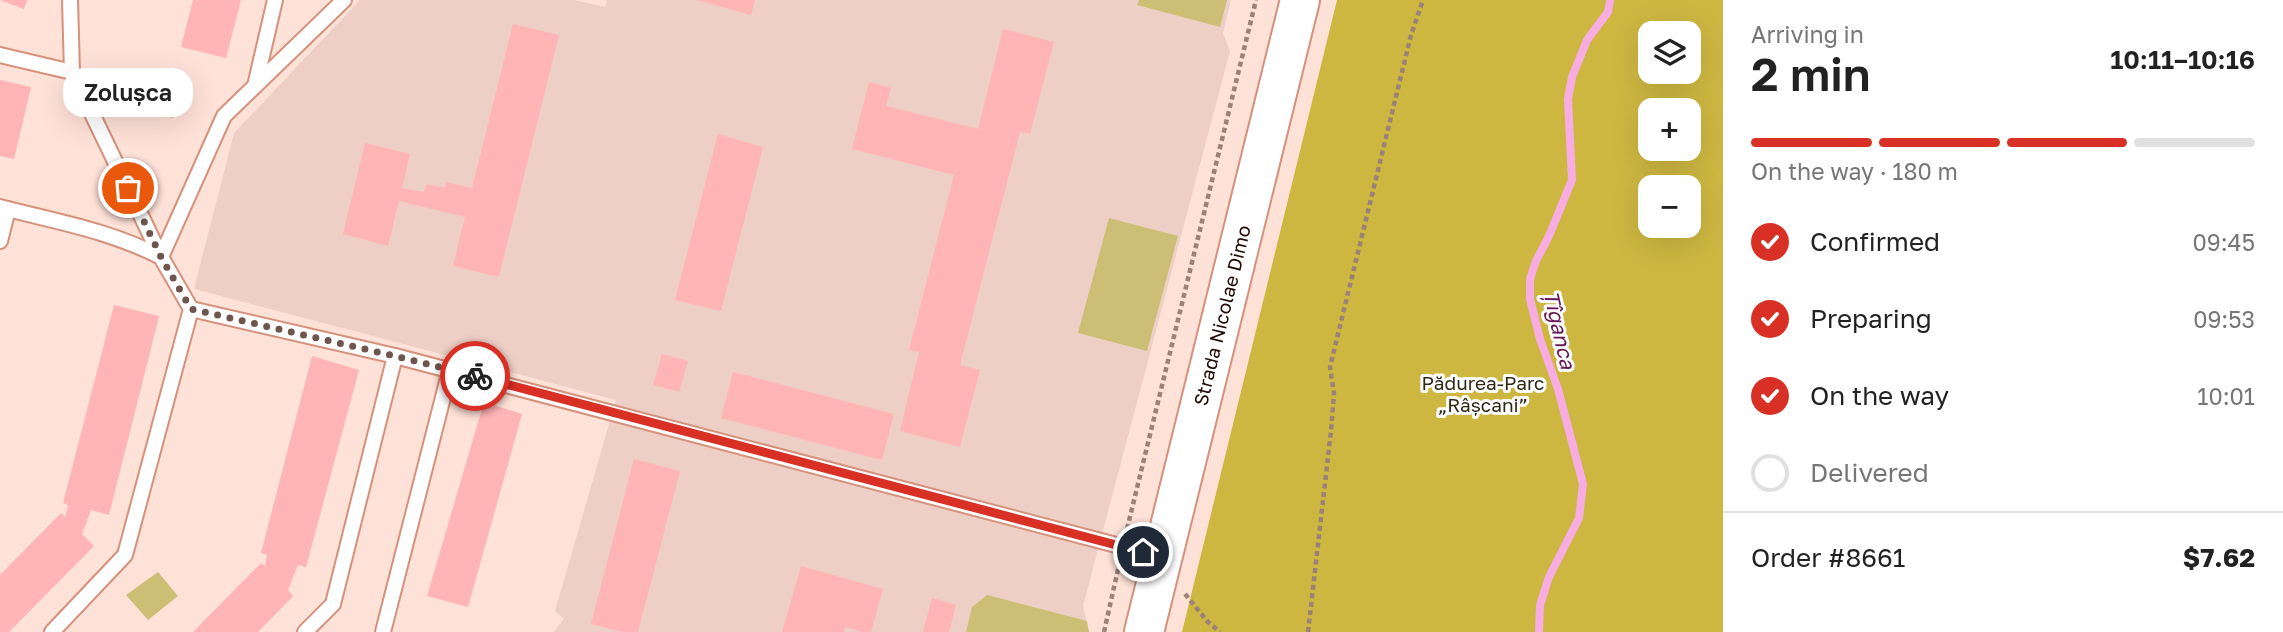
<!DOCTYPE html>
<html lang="en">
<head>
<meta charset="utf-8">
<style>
	body { margin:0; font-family:"Golos Text",sans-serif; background:#f6f6f6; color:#222; height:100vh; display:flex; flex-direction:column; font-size:26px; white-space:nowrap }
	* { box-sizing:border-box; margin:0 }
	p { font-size:23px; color:#767676 }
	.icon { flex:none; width:38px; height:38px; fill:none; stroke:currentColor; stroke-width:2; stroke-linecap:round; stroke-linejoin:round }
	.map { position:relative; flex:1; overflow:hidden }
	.panel { display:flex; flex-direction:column; background:#fff; width:560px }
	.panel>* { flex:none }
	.fabs { position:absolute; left:1638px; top:21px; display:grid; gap:14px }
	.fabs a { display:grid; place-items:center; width:63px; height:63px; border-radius:14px; background:#fff; box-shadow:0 7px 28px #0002; font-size:35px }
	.pin { position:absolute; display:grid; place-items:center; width:60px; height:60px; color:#fff; margin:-30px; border:4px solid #fff; border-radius:50%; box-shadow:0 2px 7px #0007 }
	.courier { position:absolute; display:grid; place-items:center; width:70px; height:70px; margin:-35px; border:5px solid #d93025; border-radius:50%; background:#fff; color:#222; box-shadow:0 2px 9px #0007 }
	.bubble { position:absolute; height:49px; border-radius:21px; background:#fff; box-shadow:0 7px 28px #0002; font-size:23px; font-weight:600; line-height:49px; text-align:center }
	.head em { font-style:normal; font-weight:600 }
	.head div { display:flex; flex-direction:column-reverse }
	.head { display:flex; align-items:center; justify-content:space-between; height:119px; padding:0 28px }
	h1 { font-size:46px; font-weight:600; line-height:52px }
	.bar { display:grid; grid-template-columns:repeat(4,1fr); gap:10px 7px; align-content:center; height:84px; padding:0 28px }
	.bar i { height:9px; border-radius:5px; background:#e0e0e0 }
	.bar .selected { background:#d93025 }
	.bar p { grid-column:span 4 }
	.line { display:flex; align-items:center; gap:18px; padding:0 28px; border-top:2px solid #e0e0e0 }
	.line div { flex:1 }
	ol { padding:0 28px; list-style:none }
	li { display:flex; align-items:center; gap:21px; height:77px }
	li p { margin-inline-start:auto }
	li .icon { padding:7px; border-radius:50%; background:#d93025; color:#fff; stroke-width:4 }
	li:last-child { color:#767676 }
	li i { width:38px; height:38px; border:4px solid #e0e0e0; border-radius:50% }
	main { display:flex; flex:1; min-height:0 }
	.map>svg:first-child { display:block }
	.built { fill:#eecfc5 }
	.green { fill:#cdbe76 }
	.forest { fill:#ceb741; fill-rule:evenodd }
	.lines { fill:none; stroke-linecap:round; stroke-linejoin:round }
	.stream { stroke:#f8ade2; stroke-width:8 }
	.building { fill:#ffb4b5 }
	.lane-casing { stroke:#d5917c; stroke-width:18 }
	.secondary-casing { stroke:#d5917c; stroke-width:42 }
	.path { stroke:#9c8179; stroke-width:4.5; stroke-dasharray:5 3.5; stroke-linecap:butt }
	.lane { stroke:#fff; stroke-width:14 }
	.secondary { stroke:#fff; stroke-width:38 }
	.done { stroke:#6e554e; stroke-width:7; stroke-dasharray:0 12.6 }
	.route { stroke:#d93025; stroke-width:9 }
	.labels { text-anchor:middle; stroke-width:6; stroke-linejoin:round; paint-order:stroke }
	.street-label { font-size:19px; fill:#210904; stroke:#fff }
	.park-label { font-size:19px; fill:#2e2a16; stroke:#fff }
	.water-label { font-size:21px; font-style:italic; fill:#671756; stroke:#fff }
</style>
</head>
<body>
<main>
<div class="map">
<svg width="1723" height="632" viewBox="0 0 1723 632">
	<rect width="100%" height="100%" fill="#fee1d7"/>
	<path class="built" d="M360,0h214l31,7 2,-7h624l-8,33 7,18 -147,555 6,26h-535l10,-13 -9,-8 61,-211 -422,-111 40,-156z"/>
	<g class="green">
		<path d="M1139,0h88l-7,27 -83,-22z"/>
		<path d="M145,88l34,8 -6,22 -33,-7z"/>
		<path d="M1109,218l69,18 -31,115 -69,-18z"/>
		<path d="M158,572l20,24 -30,24 -22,-25z"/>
		<path d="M987,595l100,26 2,11h-123l6,-25z"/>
	</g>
	<path class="forest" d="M1337,0h386v632h-541zM1650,33h39v39h-39zM1650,110h39v39h-39zM1650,187h39v39h-39z"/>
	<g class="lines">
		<path class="stream" d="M1539,632l1,-27 9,-28 30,-59 4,-34 -25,-95 -18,-50 -10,-40v-20l6,-18 13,-25 23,-56 -4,-81 4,-22 15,-37 21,-28 2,-12"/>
	</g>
	<g class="building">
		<path d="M0,0h27l-3,9z"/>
		<path d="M193,0h48l-15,58 -45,-11z"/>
		<path d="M697,0h58l-4,15z"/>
		<path d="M513,24l46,11 -60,242 -46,-11 12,-49 -66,-16 -11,45 -45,-12 22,-91 45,11 -8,34 22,4 3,-8 18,4 1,-6 26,6z"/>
		<path d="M1003,29l51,13 -24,92 -10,-2 -60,233 20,5 -20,77 -60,-16 19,-79 -10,-2 45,-175 -102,-26 17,-67 22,6 -5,18 92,23z"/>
		<path d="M0,80l31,7 -17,72 -14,-3z"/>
		<path d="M718,134l45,13 -42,164 -46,-11z"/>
		<path d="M114,305l45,11 -50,199 -18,-5 -9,24 12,12 -85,86h-9v-57l61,-62 4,4 3,-12 -5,-2z"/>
		<path d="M662,354l26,7 -9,31 -26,-7z"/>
		<path d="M312,356l47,14 -53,197 -8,-2 -10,25 5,6 -35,36h-65l68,-69 4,3 2,-11 -6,-2z"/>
		<path d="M733,372l161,42 -12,46 -161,-42z"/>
		<path d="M484,402l38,12 -54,193 -41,-11z"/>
		<path d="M634,459l46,12 -42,161h-15l-32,-8z"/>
		<path d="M801,566l82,23 -12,43h-9l-17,-5 -1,5h-62z"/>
		<path d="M932,598l24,7 -7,27h-26z"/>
	</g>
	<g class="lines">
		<defs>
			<g id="lane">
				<path d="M0,55l72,17"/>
				<path d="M255,86l20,-86"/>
				<path d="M0,207c57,15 108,23 161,50l63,-141 120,-116"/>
				<path d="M0,241l8,-32"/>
				<path d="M191,309l204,47 767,201"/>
				<path d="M52,632l73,-77 66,-246 -30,-52 -89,-185 -2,-72"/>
				<path d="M305,632l28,-28 62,-248"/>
				<path d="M383,632l67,-262"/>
			</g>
			<g id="secondary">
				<path id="s1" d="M1144,632l156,-632"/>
			</g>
		</defs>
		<use href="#lane" class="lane-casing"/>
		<use href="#secondary" class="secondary-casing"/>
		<g class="path">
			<path d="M1127,529l129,-529"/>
			<path d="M1185,594l23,28 12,10"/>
			<path d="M1104,632l15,-67"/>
			<path d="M1308,632l23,-201 3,-37 -4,-27 81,-332 12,-35"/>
		</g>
		<use href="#lane" class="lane"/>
		<use href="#secondary" class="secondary"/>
	</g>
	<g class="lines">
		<path class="done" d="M128,188l33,69 30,52 204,47 80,20"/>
		<path class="route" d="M475,376l668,176"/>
	</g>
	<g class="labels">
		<g class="street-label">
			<text dy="7" stroke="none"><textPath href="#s1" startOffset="326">Strada Nicolae Dimo</textPath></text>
		</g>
		<g class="park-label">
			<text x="1483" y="390">Pădurea-Parc<tspan x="1483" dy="22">„Râșcani”</tspan></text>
		</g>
		<g class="water-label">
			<text transform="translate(1559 330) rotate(77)" y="7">Țîganca</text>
		</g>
	</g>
</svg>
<div class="fabs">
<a><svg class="icon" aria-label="layers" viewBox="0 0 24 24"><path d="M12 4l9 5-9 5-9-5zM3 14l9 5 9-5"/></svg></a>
<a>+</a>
<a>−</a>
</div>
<div class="pin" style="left:128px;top:188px;background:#ea580c"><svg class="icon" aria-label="bag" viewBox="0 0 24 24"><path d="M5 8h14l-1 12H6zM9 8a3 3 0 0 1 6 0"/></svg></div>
<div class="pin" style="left:1143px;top:552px;background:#1f2937"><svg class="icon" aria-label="home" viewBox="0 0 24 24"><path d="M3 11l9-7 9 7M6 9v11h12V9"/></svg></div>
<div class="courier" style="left:475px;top:376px"><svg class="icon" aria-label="bike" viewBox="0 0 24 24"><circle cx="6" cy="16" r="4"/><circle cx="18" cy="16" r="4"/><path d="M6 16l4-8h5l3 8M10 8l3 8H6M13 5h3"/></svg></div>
<div class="bubble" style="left:63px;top:68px;width:130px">Zolușca</div>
</div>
<section class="panel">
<div class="head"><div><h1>2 min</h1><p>Arriving in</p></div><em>10:11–10:16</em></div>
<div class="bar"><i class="selected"></i><i class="selected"></i><i class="selected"></i><i></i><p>On the way · 180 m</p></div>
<ol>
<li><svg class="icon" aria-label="check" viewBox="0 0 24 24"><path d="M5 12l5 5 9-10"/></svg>Confirmed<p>09:45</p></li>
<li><svg class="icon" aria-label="check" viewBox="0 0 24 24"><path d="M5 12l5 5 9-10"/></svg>Preparing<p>09:53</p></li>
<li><svg class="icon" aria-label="check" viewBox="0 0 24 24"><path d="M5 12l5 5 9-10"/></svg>On the way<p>10:01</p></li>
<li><i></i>Delivered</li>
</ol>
<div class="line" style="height:91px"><div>Order #8661</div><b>$7.62</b></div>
</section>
</main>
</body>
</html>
